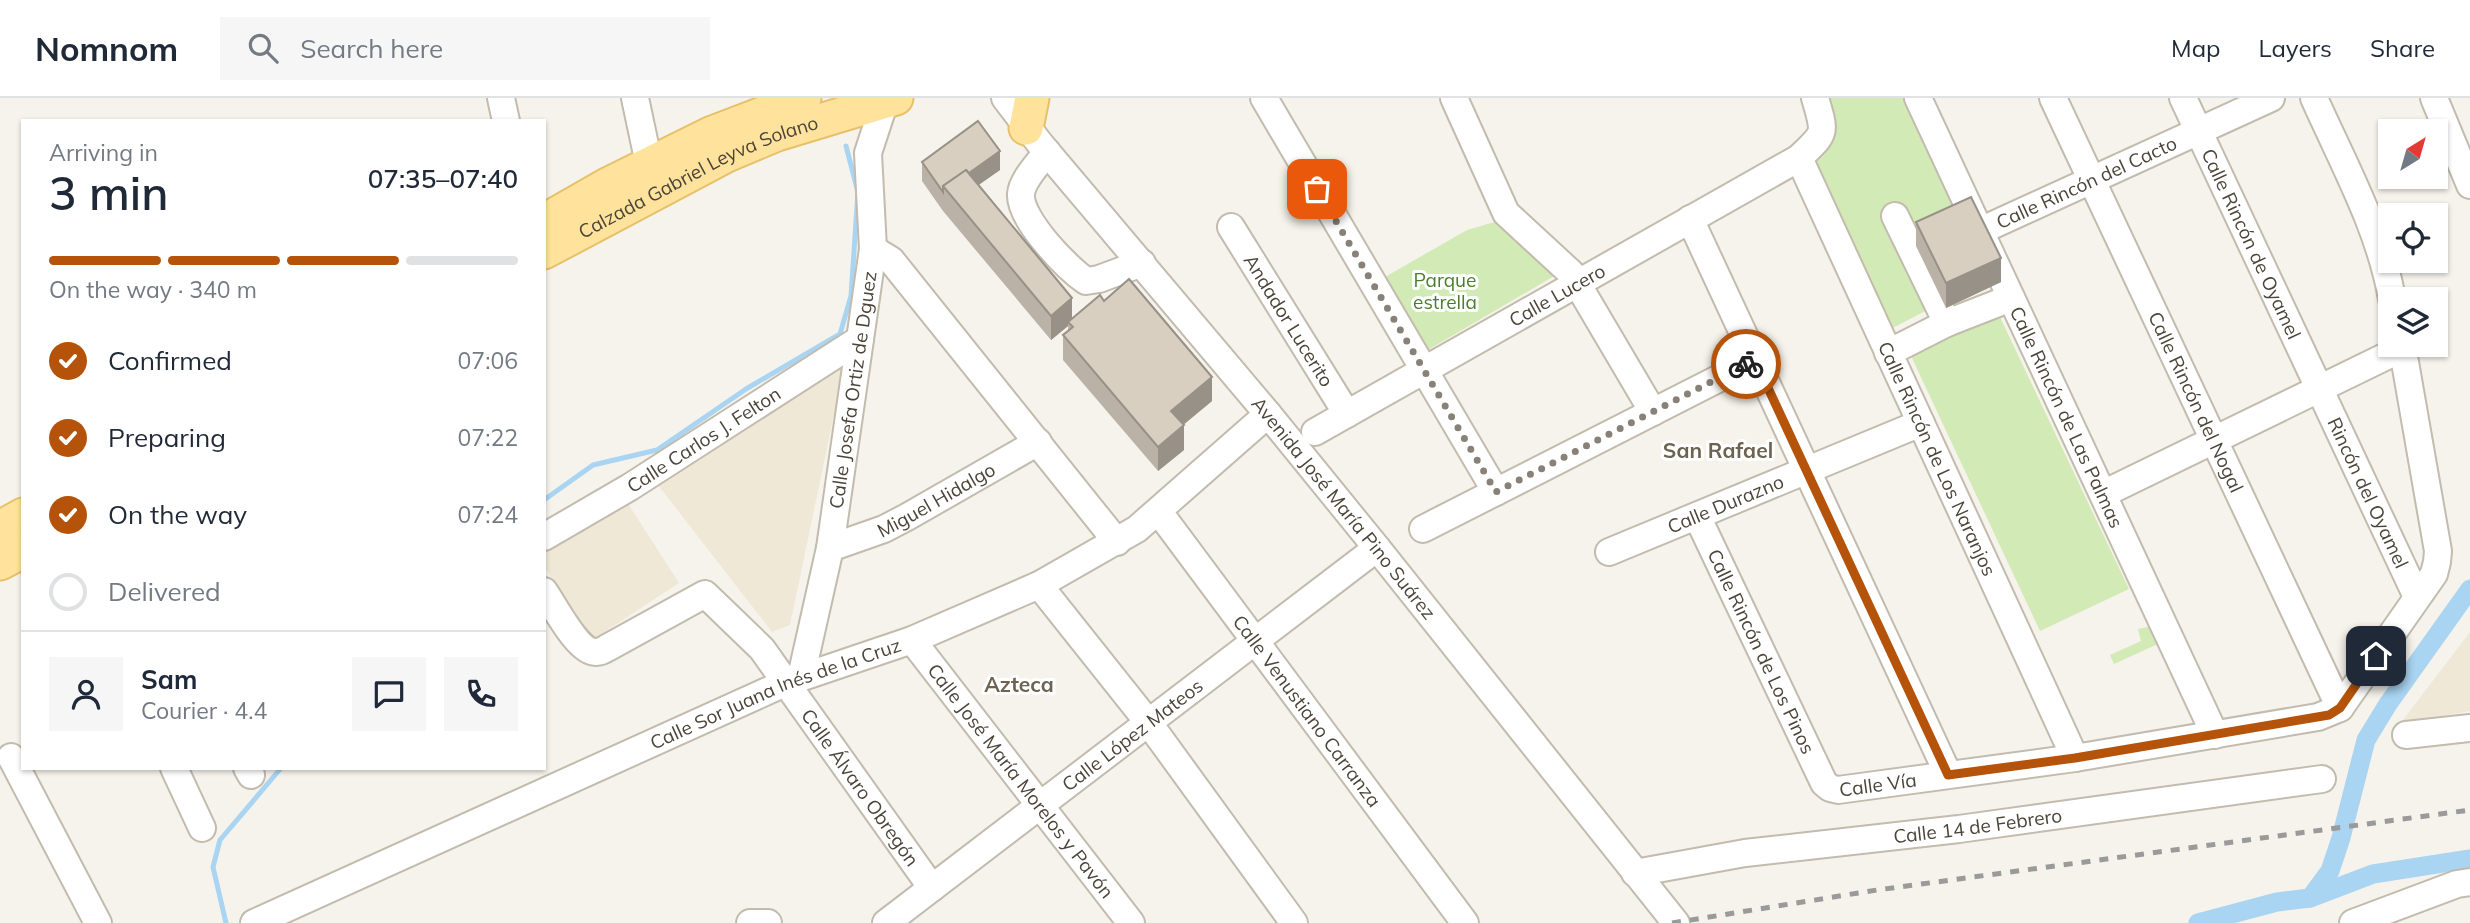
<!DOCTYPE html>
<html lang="en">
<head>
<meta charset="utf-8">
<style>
	body { margin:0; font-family:Mulish,sans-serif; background:#f6f6f7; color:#1f2937; height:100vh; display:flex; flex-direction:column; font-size:26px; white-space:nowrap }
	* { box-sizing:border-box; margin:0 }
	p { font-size:23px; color:#747a83 }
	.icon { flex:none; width:38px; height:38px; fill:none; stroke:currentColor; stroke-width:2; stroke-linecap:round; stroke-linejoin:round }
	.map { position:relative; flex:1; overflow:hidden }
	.side { position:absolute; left:21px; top:21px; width:525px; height:651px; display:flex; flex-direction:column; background:#fff; border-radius:0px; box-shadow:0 2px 5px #0004 }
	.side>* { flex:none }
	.needle { width:46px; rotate:37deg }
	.fabs { position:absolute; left:2378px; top:21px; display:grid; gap:14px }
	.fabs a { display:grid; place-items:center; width:70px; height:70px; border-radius:0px; background:#fff; box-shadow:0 2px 5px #0004; font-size:35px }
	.pin { position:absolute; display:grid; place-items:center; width:60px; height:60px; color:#fff; margin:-30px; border-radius:14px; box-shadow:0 4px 10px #0006 }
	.courier { position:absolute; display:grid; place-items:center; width:70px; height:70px; margin:-35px; border:5px solid #b45309; border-radius:50%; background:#fff; color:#222; box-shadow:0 2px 9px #0007 }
	.headline em { font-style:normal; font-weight:600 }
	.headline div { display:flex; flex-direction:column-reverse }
	.headline { display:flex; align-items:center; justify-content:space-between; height:119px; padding:0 28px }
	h1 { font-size:46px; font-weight:600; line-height:52px }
	.bar { display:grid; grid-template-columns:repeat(4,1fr); gap:10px 7px; align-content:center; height:84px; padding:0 28px }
	.bar i { height:9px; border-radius:5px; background:#e0e1e3 }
	.bar .selected { background:#b45309 }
	.bar p { grid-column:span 4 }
	.line { display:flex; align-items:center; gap:18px; padding:0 28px; border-top:2px solid #e0e1e3 }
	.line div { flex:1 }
	.round { display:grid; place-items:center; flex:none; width:74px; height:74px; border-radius:0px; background:#f6f6f7 }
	ol { padding:0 28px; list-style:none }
	li { display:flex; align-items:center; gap:21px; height:77px }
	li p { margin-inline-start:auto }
	li .icon { padding:7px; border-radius:50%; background:#b45309; color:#fff; stroke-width:4 }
	li:last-child { color:#747a83 }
	li i { width:38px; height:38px; border:4px solid #e0e1e3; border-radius:50% }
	header { display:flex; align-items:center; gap:42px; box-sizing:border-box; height:98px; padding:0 35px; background:#fff; border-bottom:2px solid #e0e1e3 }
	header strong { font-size:33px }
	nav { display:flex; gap:38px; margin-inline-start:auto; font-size:24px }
	.search { width:490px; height:63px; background:#f6f6f7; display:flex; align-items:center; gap:18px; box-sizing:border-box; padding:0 24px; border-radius:0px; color:#747a83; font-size:26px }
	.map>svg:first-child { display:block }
	.education { fill:#efe8d6 }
	.green { fill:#d2eab5 }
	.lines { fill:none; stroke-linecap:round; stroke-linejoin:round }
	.stream { stroke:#a9d4f2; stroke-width:5 }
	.canal { stroke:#a9d4f2; stroke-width:19 }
	.minor-casing { stroke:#c2bbae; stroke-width:30 }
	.major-casing { stroke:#e6c16a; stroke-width:37 }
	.minor { stroke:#fff; stroke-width:26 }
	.major { stroke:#ffe39c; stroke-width:33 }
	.rail { stroke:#9a9a9a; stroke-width:5; stroke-dasharray:9 9; stroke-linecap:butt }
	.wall { fill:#bab2a6 }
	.shaded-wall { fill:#979187 }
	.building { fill:#d8cfc1; stroke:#979187; stroke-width:2 }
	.done { stroke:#878178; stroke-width:7; stroke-dasharray:0 12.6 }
	.route { stroke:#b45309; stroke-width:9 }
	.labels { text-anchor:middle; stroke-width:6; stroke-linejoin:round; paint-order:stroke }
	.street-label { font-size:19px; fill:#4b4439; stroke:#fff }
	.park-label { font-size:19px; fill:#4a7f2a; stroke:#fff }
	.neighbourhood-label { font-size:21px; font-weight:bold; fill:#6e6250; stroke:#fff }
</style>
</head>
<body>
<header>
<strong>Nomnom</strong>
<div class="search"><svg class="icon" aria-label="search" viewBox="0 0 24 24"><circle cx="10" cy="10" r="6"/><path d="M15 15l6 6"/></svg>Search here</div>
<nav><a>Map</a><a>Layers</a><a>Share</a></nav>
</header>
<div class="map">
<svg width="2470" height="825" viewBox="0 0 2470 825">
	<rect width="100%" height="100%" fill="#f6f3ec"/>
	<g class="education">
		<path d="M845,264l-55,263 -18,7 -114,-147z"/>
		<path d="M623,398l56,87 -87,57 -48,-74v-20z"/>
		<path d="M2470,534v79l-70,13z"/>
	</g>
	<g class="green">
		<path d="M1822,0h91l55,121 -37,89 -46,24 -83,-182z"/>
		<path d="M1505,121l56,53 -140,82 -43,-73 89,-51z"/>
		<path d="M1999,217l130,274 -89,42 -129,-275z"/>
		<path d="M2152,528l8,17 -46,21 -4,-9 31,-14 -3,-12z"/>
	</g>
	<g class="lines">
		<g class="stream">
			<path d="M544,402l49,-35 64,-15 89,-61 94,-55 11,-38 7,-104 -12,-46"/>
			<path d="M226,825l-13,-56 7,-27 61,-72"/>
		</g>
		<g class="canal">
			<path d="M2310,800l63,-24 97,-15"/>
			<path d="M2198,825l79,-21 33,-4 20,-27 11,-33 25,-98 22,-36 82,-115"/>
		</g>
		<defs>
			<g id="minor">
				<path d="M501,0l5,23"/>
				<path d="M635,0l14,66"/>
				<path id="s1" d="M1005,0l36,47 227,269 109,134 299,375"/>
				<path d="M1264,0l232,394"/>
				<path d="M1454,0l52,115 65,60 82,139"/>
				<path id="s2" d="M1918,0l297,637"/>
				<path id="s3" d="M2053,0l287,610"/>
				<path id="s4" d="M2183,0l234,499"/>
				<path d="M2314,0c29,65 66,131 78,201"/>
				<path d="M2434,0l36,87"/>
				<path d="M1047,54c-8,11 -25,28 -26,42 -2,25 46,74 65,87l13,-2 43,-16"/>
				<path id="s5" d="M1799,60l276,600"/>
				<path d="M1895,118l52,107"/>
				<path d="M1690,121l258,555"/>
				<path id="s6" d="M1231,129l116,187"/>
				<path id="s7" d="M1980,133l291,-133"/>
				<path d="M873,151l18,11 226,282"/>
				<path d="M1888,255l59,-30 64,-25"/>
				<path id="s8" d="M1315,334l484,-274c27,-26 27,-23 16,-60"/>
				<path d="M2103,396l300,-146"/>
				<path id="s9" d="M1159,414l306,411"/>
				<path id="s10" d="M1697,418l127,267 6,5 8,2 237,-32 243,-41 22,-9 94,-134 3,-12 1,-11 -36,-206"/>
				<path d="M1423,431l332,-169"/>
				<path id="s11" d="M544,439l86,-50 230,-148"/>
				<path id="s12" d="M830,450l54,-19 23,-12 131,-75"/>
				<path id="s13" d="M1609,454l312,-129"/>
				<path d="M1039,487l109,137 146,201"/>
				<path id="s14" d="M544,493c10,14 34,62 52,61 4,0 8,-2 11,-4l98,-54 57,55 170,239"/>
				<path id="s15" d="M912,542l219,283"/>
				<path id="s16" d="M801,579l29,-129 43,-299 -5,-96 17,-52"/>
				<path d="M2406,637l64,-7"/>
				<path d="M11,659l87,166"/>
				<path d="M174,670l28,60"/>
				<path d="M247,670l4,7"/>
				<path id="s17" d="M1635,775l110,-20 214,-24 363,-50"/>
				<path id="s18" d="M254,825l531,-240 127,-43 127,-55 98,-56 131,-115"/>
				<path d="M750,825h18"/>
				<path id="s19" d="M886,825l491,-375"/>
				<path d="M2353,825l104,-39 13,-2"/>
			</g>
			<g id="major">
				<path d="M1026,30l6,-30"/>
				<path d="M544,123l63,-36 103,-51 94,-36"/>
				<path id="s20" d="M544,154l183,-97 50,-21 119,-36"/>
				<path d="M0,430l23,-13"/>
				<path d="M0,465l23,-12"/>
			</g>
		</defs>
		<use href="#minor" class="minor-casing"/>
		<use href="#major" class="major-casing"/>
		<use href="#minor" class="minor"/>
		<use href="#major" class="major"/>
		<path class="rail" d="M1672,825l205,-33 593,-80"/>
	</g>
	<g class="wall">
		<path d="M922,64l78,8 -22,15 94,134 32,-18 108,100 -29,24 1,25 -26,21 -95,-111v-25l5,-4v-5l-17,14 -108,-129 -21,-30z"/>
		<path d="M1916,124l85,60 -55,26 -30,-62z"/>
	</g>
	<g class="shaded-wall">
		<path d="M1000,53v19l-44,31 -10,-11z"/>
		<path d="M2001,160v24l-55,26v-25z"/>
		<path d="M1072,200v25l-4,-1v4l-17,14v-24z"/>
		<path d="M1212,279v24l-41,34v-24z"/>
		<path d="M1184,327v25l-26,21v-24z"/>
	</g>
	<g class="building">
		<path d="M978,23l22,30 -31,22 -3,-3 -23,16v6l-21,-30z"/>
		<path d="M966,72l106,128 -21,18 -108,-130z"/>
		<path d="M1971,99l30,61 -55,25 -30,-61z"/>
		<path d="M1129,181l83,98 -41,34 13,14 -26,22 -95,-112 10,-8 -5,-5 32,-27 4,6z"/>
	</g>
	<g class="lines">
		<path class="done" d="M1317,91l179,303 250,-128"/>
		<path class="route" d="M1746,266l9,-4 193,415 127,-17 254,-43 11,-7 36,-52"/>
	</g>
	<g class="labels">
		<g class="street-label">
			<text dy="7" stroke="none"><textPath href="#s20" startOffset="172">Calzada Gabriel Leyva Solano</textPath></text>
			<text dy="7" stroke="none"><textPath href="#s7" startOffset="117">Calle Rincón del Cacto</textPath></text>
			<text dy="7" stroke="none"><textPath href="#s4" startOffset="161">Calle Rincón de Oyamel</textPath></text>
			<text dy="7" stroke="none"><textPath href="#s8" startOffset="278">Calle Lucero</textPath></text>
			<text dy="7" stroke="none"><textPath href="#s6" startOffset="110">Andador Lucerito</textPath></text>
			<text dy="7" stroke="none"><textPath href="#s16" startOffset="292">Calle Josefa Ortiz de Dguez</textPath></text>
			<text dy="7" stroke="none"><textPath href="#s3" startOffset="336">Calle Rincón del Nogal</textPath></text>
			<text dy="7" stroke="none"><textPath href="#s2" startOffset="352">Calle Rincón de Las Palmas</textPath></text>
			<text dy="7" stroke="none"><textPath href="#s11" startOffset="187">Calle Carlos J. Felton</textPath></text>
			<text dy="7" stroke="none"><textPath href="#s5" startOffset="331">Calle Rincón de Los Naranjos</textPath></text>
			<text dy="7" stroke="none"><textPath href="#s4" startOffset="436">Rincón del Oyamel</textPath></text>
			<text dy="7" stroke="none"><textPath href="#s12" startOffset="117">Miguel Hidalgo</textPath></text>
			<text dy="7" stroke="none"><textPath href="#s13" startOffset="126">Calle Durazno</textPath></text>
			<text dy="7" stroke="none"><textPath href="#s1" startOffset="532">Avenida José María Pino Suárez</textPath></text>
			<text dy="7" stroke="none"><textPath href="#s10" startOffset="150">Calle Rincón de Los Pinos</textPath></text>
			<text dy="7" stroke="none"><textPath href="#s18" startOffset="570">Calle Sor Juana Inés de la Cruz</textPath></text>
			<text dy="7" stroke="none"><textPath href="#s9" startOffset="248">Calle Venustiano Carranza</textPath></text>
			<text dy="7" stroke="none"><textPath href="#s19" startOffset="310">Calle López Mateos</textPath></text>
			<text dy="7" stroke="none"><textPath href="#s15" startOffset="178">Calle José María Morelos y Pavón</textPath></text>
			<text dy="7" stroke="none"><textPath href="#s10" startOffset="352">Calle Vía</textPath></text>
			<text dy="7" stroke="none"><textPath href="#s14" startOffset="455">Calle Álvaro Obregón</textPath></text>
			<text dy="7" stroke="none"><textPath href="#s17" startOffset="346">Calle 14 de Febrero</textPath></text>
		</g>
		<g class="park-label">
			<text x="1445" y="189">Parque<tspan x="1445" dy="22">estrella</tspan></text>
		</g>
		<g class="neighbourhood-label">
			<text x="1718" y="360">San Rafael</text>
			<text x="1019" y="594">Azteca</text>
		</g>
	</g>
</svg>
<div class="fabs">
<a><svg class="needle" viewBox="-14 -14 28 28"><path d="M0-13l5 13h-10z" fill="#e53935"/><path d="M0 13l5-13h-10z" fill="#747a83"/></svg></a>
<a><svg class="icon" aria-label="locate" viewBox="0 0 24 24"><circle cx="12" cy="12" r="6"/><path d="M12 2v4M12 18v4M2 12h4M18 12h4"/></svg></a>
<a><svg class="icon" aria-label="layers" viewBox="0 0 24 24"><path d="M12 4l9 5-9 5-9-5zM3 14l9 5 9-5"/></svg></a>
</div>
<div class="pin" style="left:1317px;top:91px;background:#ea580c"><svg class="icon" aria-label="bag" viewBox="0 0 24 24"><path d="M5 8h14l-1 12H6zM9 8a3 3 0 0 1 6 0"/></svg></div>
<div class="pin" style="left:2376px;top:558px;background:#1f2937"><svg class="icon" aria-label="home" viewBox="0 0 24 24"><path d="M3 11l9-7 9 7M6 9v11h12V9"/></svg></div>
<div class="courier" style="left:1746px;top:266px"><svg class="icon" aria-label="bike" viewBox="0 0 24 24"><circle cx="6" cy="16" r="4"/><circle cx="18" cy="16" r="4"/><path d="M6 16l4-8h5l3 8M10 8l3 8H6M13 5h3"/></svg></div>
<section class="side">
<div class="headline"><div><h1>3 min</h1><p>Arriving in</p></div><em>07:35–07:40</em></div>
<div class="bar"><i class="selected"></i><i class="selected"></i><i class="selected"></i><i></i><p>On the way · 340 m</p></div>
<ol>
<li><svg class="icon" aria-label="check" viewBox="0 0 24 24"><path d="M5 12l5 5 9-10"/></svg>Confirmed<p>07:06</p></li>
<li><svg class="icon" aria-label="check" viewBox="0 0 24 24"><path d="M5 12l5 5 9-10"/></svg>Preparing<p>07:22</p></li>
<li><svg class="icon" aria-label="check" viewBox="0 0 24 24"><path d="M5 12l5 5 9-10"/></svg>On the way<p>07:24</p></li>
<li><i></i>Delivered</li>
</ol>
<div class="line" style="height:126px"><a class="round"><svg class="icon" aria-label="person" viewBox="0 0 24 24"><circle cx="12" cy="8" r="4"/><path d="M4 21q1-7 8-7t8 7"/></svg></a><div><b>Sam</b><p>Courier · 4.4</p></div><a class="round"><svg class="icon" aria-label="chat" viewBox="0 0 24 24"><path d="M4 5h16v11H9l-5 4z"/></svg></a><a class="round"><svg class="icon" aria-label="phone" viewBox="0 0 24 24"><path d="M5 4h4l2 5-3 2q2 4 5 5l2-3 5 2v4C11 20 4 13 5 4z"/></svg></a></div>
</section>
</div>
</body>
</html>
